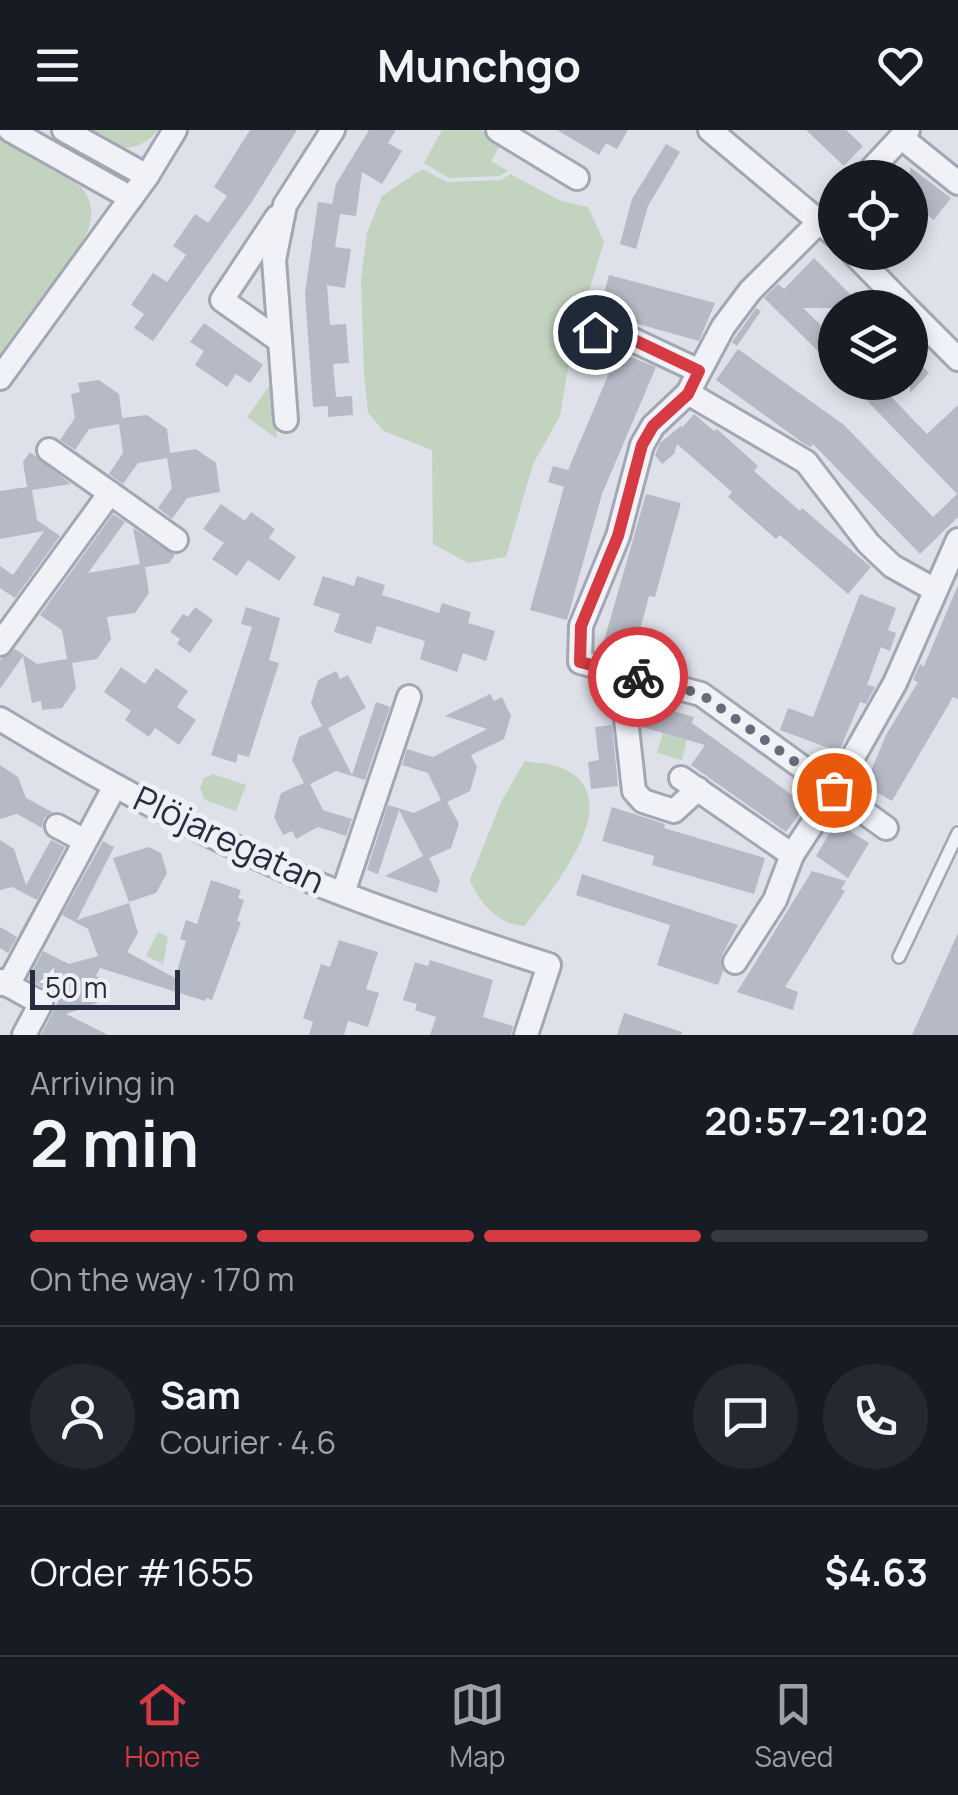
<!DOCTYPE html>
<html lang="en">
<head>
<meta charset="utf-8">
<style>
	body { margin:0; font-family:Manrope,sans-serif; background:#242831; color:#f1f3f6; height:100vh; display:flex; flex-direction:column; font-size:38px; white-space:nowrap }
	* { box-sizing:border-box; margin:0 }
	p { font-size:32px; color:#9ea1a6 }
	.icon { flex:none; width:55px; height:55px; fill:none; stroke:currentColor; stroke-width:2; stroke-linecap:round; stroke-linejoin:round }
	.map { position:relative; height:905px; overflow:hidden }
	.side { display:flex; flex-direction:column; background:#171b24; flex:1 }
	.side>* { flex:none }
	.tools { position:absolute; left:818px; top:30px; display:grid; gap:20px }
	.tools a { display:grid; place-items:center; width:110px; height:110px; border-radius:50%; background:#171b24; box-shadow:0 5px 15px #0003; font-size:50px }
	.scale { position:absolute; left:30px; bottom:25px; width:150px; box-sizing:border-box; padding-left:10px; border:5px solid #262d40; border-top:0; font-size:28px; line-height:35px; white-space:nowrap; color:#262d40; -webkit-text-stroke:8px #eef0f6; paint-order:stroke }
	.pin { position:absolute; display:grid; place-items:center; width:85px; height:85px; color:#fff; margin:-42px; border:5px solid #fff; border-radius:50%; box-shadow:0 2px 10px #0007 }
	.courier { position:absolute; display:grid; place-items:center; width:100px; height:100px; margin:-50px; border:8px solid #d63b43; border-radius:50%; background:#fff; color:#222; box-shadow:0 2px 12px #0007 }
	.head em { font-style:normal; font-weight:700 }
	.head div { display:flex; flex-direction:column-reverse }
	.head { display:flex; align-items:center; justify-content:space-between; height:170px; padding:0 30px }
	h1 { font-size:65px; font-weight:700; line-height:75px }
	.bar { display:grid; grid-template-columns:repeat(4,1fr); gap:15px 10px; align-content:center; height:120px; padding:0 30px }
	.bar i { height:12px; border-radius:8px; background:#363941 }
	.bar .active { background:#d63b43 }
	.bar p { grid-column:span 4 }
	.line { display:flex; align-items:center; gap:25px; padding:0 30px; border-top:2px solid #363941 }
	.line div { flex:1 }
	.round { display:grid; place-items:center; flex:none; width:105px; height:105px; border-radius:52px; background:#242831 }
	header { display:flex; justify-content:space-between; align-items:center; height:130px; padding:0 30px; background:#171b24; font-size:45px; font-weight:700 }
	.menu { display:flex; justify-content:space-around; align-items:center; height:140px; border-top:2px solid #363941; background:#171b24; font-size:28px; color:#9ea1a6 }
	.menu a { display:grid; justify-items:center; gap:5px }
	.menu .active { color:#d63b43 }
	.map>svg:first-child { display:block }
	.green { fill:#c2d3bf }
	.building { fill:#b5bac6 }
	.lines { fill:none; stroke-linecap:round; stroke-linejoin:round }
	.service-casing { stroke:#a3a7b3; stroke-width:16 }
	.minor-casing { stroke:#a3a7b3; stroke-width:28 }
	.service { stroke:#f1f2f7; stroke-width:11 }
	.minor { stroke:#f1f2f7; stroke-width:22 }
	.done { stroke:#666c7b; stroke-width:10; stroke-dasharray:0 18 }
	.route { stroke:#d63b43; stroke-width:12 }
	.labels { text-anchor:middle; stroke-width:10; stroke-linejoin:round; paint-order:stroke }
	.street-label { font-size:35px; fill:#262d40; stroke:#eef0f6 }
</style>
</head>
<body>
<header><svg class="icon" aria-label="menu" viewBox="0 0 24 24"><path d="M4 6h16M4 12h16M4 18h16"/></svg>Munchgo<svg class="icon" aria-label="heart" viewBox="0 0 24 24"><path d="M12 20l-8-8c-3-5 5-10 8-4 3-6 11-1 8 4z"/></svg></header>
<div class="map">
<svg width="958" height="905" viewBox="0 0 958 905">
	<rect width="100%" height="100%" fill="#dee1e9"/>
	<g class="green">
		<path d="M75,0h83c-26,31 -53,15 -83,0z"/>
		<path d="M442,0h38l22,12 -11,19 17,10 -8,5 -51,2 -25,-15z"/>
		<path d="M0,10l80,46c18,20 12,40 -1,61l-79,107z"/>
		<path d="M422,39l25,13 54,-2 9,-6 51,27 27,6 16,35 -33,108 -11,66 -27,48 -27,93 -38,6 -35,-19 -1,-94 -48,-19 -16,-18 -4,-41 -3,-93 6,-46 15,-37z"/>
		<path d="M272,252l5,57 -30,-22z"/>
		<path d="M663,603l24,7 -5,20 -25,-7z"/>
		<path d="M525,631c10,2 21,2 31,5 80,26 -5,124 -31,160 -25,0 -47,-24 -55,-46l32,-80z"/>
		<path d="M213,644l33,11 -10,26 -31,-11 -5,-12 4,-10z"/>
		<path d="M158,802l10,5 -5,27 -17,-8z"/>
	</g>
	<g class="building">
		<path d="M250,0h47l-46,73 -98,138 -19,-13 10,-14 -13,-9 22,-32 14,9 19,-27 -13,-9 22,-32 13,9 19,-27 -13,-9z"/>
		<path d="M369,0h27l-8,13 14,8 -20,33 -20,-12 -6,44 -16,-2 -5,33 16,2 -6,39 -18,-3 3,40 16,-1 3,39 -16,1 3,33 16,-1 1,19 -25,2v-11l-15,1 -8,-114 13,-91 14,2 4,-20z"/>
		<path d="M557,0h71l-11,19 -11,-6 -7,12z"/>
		<path d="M806,0h40l17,16 -19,20z"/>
		<path d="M666,14l14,8 -32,54 -12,43 -16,-5 12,-45z"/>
		<path d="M910,37l41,31 -17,22 -24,-18z"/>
		<path d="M814,128l50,50h-61l32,31v29l-71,-70 14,-14 6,5z"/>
		<path d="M609,145l106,28 -16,38 -100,-28z"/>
		<path d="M756,178l5,3 -24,35 -5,-4z"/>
		<path d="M204,193l59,42 -13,18 -14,-9 -9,13 -32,-22 9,-14 -14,-9z"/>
		<path d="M738,219l106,76 89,92 24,-23 -108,-112h28l50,52 31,-29v112l-38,37 -107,-110 -2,3 -8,-4 -87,-63z"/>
		<path d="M618,222l38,15 -54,127 -35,126 -37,-10 34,-123 -16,-5 5,-16 15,4z"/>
		<path d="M910,224l19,19 -19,20z"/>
		<path d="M99,250l20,14 3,24 25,-3 20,14 3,24 26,-4 20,14 4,29 -33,6 -15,21 -14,-11 14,-20 -5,-30 -29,5 -15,21 -14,-10 14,-21 -4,-29 -30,5 -14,21 -15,-10 15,-22 -4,-24 9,-2 -2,-9z"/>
		<path d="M694,284l20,17 3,-2 41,37 -4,5 46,40 2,-3 69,59 -23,27 -68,-59 -4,4 -48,-42 4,-5 -55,-48 -3,10 -12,10 -7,-9 5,-12 22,-18 -1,4z"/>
		<path d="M30,322l41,32 -39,6 5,30 23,16 -45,62 -15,-10v-22l13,9 31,-44 -44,8v-48l27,-4 -4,-25z"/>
		<path d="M646,364l35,9 -26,94 -6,-1 -16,60 -31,-8z"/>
		<path d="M221,374l24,17 6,-9 24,17 -6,9 27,19 -17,24 -31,-21 -11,16 -25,-17 12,-16 -21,-14z"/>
		<path d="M113,384l12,8 -37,51 52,-9 -7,-36 42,27 -6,8 -24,4 4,26 -14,20 -28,4 4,22 -14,20 -25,4 4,25 -14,20 -20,2 -1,-9 -9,2 -9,-47 -23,33v-29l15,-11 22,15 30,-5 -5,-29 -22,-15z"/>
		<path d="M323,446l31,10 3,-10 28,9 -3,10 57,18 3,-10 29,9 -3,11 27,8 -9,30 -23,-8 -6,19 -37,-13 5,-18 -48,-15 -6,18 -37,-12 6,-18 -27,-9z"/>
		<path d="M958,455v114l-5,-2 -61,104 -33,-19 8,-12 4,1 15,-36 32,-53 -5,-2 7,-16 4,2z"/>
		<path d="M860,464l36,14 -8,22 8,3 -6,18 -9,-4 -14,38 8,2 -2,4 -7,13 -6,-2 -21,50 -59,-22 8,-22 25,9z"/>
		<path d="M195,477l18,13 -23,33 -13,-9 3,-5 -10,-7 13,-18 5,3z"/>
		<path d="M246,477l34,11 -11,42 10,3 -30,94 -11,-3 -2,9 -25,-8 41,-128 -11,-3z"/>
		<path d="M121,537l24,17 11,-16 32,23 -11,16 19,13 -17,25 -24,-17 -6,9 -24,-17 6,-9 -27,-19z"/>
		<path d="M336,541l4,8 8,-4 18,33 -38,20 24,47 24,-73 14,5 -25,73 -29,-9 -26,13 13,26 29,9 -6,17 -28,-9 -22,12 -4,-8 -9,4 -9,-18 7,-24 23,-10 -12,-23 7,-23 23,-11 -11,-23 7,-23z"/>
		<path d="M490,564l4,7 8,-4 9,19 -7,23 -33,16 6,12 -7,24 -23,11 12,22 -8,24 -22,10 11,23 -3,12 -52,-17 38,-20 -24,-46 -21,64 -11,-4 21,-65 26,8 27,-13 -13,-27 -26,-8 5,-16 26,8 54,-28 -42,-13z"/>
		<path d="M639,571l55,16 -2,6 114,82 -20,27 -95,-67 14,-20 -63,-18z"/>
		<path d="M612,595l6,61 -27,3 -3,-27 11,-2 -4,-33z"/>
		<path d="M0,635l18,12 8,21 26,14 -8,6 -2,10 -25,-14 -17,5z"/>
		<path d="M612,677l53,17 -1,4 101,30 -11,36 -102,-29 2,-9 -52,-15z"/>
		<path d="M836,692l33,21 -21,35 -32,-22z"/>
		<path d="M0,710l14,9 12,36 25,-45 14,7 -28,53 -25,-13 -12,3z"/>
		<path d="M103,711l11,6 -37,73 52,-17 9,30 -11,19 48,26 11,-37 -6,-2 6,-19 11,4 14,-44 30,10 -3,8 6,2 -7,21 4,1 -29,78 -6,-2 -1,3 -105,-33 -4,8 13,7 -12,20 -31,11 42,21h-67l17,-33 -9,-12 -21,-11 15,-28 26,13 29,-8 -10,-27 -26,-14z"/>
		<path d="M149,717l12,6 6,20 -11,20 -27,9 -16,-44z"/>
		<path d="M812,741l34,10 -5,8 4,2 -60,96 13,5 -5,18 -56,-18z"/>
		<path d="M582,744l156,51 -16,30 1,16 -5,14 -61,-20 13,-40 -94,-30z"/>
		<path d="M0,797l17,10 -9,16 -8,-5z"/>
		<path d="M958,803v102h-46z"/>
		<path d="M339,810l39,12 -12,37 13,4 -11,34 -20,-6 -4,14h-35l4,-13 -10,-4 18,-54 9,3z"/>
		<path d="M430,830l63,20 -10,37 30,9 -2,9h-81l6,-18 -21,-7 2,-6 -14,-4 12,-38 13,4z"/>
		<path d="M624,883l58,19 -1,3h-64z"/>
	</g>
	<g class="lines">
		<defs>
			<path id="service" d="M899,827l59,-124"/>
			<g id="minor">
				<path d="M10,0l121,68"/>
				<path d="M64,0l83,46"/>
				<path d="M498,0l79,48"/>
				<path d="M710,0l125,105"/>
				<path d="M902,8l56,45"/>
				<path d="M863,48l45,-48"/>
				<path d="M835,76l-85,85 -27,36 -35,66 -35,33 -11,19 -24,91 -37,90 -1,36 121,32 185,134"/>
				<path d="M277,87l-55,83 58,41"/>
				<path d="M852,122l55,56"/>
				<path d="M910,181l48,48"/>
				<path d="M595,202l38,8 66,31"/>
				<path d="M0,248l147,-202 28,-46"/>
				<path d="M688,263l118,69 62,81 24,23 43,24"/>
				<path d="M286,290l-12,-160 11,-55 48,-75"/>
				<path d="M110,363l66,47"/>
				<path d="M0,514l110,-151 -61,-43"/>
				<path d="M621,543l13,118 9,10 31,10 24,-22"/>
				<path d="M0,589c104,63 212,122 325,168 74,29 149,54 224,78l-23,70"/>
				<path d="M681,648l111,77 42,-64 61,-108 63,-143"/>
				<path d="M57,696l28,15"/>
				<path d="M343,763l66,-196"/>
				<path d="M735,832l40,-62 17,-45"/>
				<path d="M0,854l1,-3 40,22 -17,32"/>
				<path d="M8,855l107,-199"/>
			</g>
		</defs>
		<use href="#service" class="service-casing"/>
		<use href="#minor" class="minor-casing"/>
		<use href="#service" class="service"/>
		<use href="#minor" class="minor"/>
	</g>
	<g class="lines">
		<path class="done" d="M638,547l63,17 133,96"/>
		<path class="route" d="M595,202l39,8 65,31 -11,23 -35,32 -11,19 -24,91 -37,90 -1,36 58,15"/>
	</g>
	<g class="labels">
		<g class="street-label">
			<text transform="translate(229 710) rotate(25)" y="12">Plöjaregatan</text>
		</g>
	</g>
</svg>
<div class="tools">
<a><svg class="icon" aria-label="locate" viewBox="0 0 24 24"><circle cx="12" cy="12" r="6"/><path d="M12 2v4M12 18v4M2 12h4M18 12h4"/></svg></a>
<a><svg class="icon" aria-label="layers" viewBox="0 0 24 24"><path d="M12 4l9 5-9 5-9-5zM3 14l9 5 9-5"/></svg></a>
</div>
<div class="scale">50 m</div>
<div class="pin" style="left:834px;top:660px;background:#ea580c"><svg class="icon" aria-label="bag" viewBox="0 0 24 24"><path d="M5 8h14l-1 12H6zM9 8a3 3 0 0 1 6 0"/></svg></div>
<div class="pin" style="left:595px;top:202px;background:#1f2937"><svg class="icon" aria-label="home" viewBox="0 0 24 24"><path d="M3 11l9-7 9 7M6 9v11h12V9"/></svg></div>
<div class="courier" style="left:638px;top:547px"><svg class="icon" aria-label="bike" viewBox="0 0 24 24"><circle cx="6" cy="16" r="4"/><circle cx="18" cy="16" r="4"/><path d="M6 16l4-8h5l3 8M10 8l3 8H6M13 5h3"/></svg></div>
</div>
<section class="side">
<div class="head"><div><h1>2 min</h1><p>Arriving in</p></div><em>20:57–21:02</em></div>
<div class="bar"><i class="active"></i><i class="active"></i><i class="active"></i><i></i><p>On the way · 170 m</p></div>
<div class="line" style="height:180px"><a class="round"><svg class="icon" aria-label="person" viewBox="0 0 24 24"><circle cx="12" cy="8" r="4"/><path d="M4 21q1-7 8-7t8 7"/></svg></a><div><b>Sam</b><p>Courier · 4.6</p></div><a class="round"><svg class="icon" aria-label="chat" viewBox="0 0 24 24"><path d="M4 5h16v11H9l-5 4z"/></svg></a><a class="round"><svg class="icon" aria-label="phone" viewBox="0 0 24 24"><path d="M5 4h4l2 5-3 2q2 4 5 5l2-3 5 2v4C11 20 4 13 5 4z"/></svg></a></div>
<div class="line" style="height:130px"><div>Order #1655</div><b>$4.63</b></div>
</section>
<nav class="menu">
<a class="active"><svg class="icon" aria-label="home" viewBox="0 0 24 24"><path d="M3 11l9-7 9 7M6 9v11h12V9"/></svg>Home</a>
<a><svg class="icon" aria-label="map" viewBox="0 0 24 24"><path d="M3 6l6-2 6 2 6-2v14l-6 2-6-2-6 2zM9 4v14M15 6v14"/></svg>Map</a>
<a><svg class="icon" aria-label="saved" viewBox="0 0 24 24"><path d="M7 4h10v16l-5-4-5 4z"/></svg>Saved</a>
</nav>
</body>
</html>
